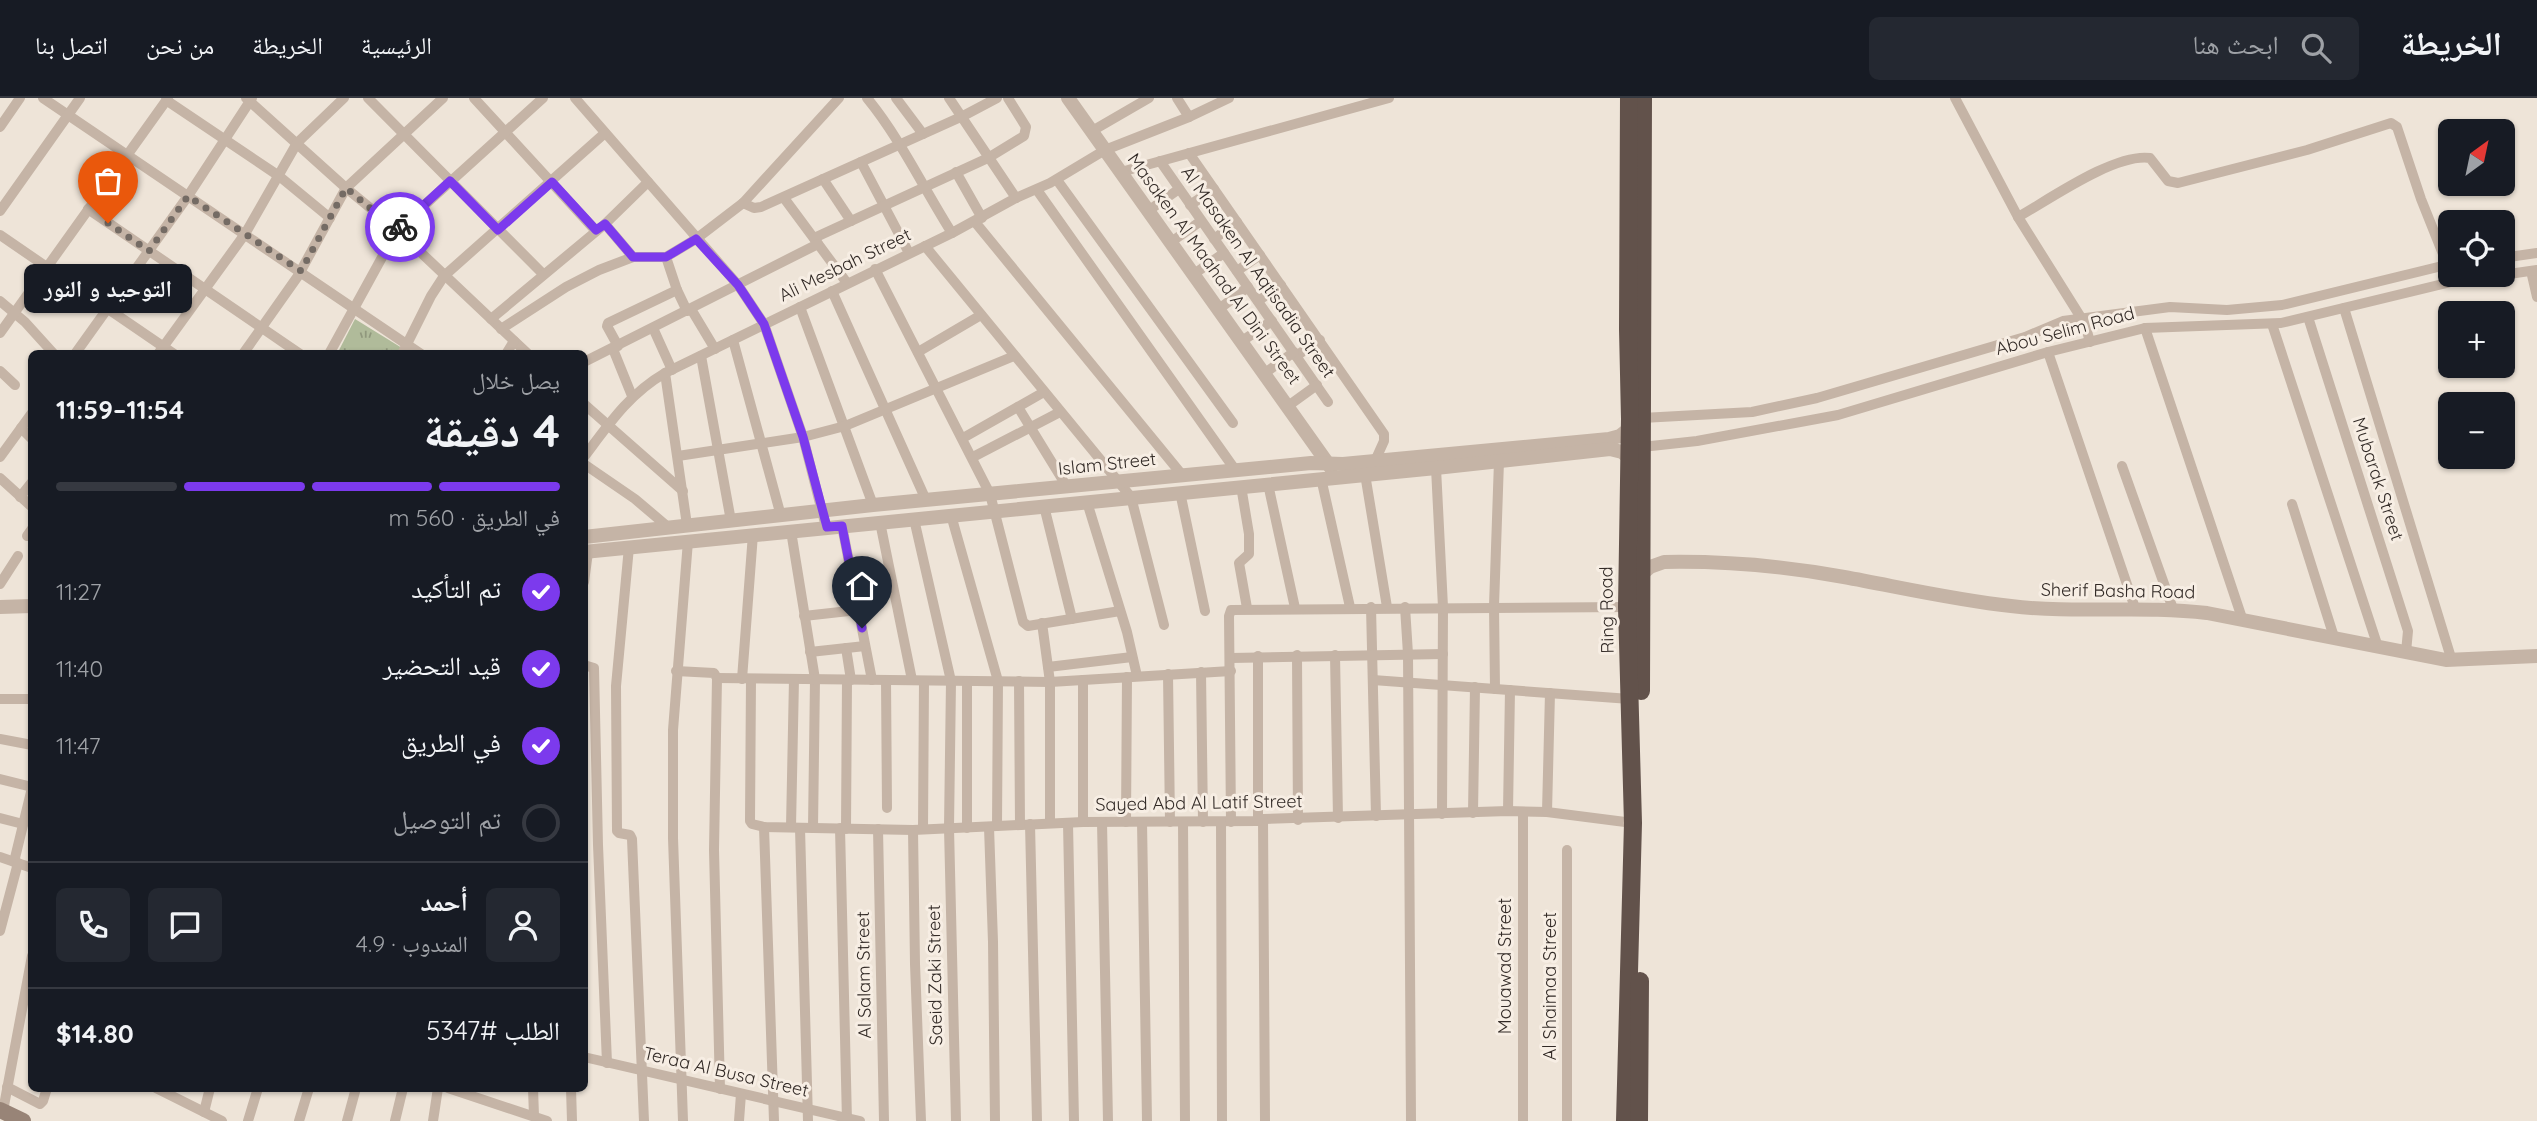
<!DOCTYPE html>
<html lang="ar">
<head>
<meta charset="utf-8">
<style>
	body { margin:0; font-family:Quicksand,"Noto Naskh Arabic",sans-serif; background:#242831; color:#f1f3f6; direction:rtl; height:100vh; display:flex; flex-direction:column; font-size:26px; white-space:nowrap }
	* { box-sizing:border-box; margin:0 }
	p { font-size:23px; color:#9ea1a6 }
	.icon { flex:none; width:38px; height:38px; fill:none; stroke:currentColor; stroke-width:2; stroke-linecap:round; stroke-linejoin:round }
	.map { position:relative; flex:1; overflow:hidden; direction:ltr }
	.drawer { position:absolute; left:28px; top:252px; width:560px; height:742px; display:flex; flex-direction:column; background:#171b24; border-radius:10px; box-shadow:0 2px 5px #0004; direction:rtl }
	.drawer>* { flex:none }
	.needle { width:46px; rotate:33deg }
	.controls { position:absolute; left:2438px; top:21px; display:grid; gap:14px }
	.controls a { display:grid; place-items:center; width:77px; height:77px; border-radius:10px; background:#171b24; box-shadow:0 2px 5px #0004; font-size:35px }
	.pin { position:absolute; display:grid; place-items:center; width:60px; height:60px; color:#fff; margin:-72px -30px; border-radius:50% 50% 50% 0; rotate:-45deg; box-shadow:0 0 7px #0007 }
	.pin .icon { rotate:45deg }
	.courier { position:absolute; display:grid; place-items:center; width:70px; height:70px; margin:-35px; border:5px solid #7c3aed; border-radius:50%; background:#fff; color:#222; box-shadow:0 2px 9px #0007 }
	.bubble { position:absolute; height:49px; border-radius:10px; background:#171b24; box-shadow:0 2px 5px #0004; font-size:23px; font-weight:800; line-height:49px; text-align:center; direction:rtl }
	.headline em { font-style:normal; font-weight:800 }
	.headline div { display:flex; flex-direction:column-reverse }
	.headline { display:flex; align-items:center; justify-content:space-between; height:119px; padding:0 28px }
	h1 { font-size:46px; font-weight:800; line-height:52px }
	.bar { display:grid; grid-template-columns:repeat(4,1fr); gap:10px 7px; align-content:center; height:84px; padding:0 28px }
	.bar i { height:9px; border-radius:5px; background:#363941 }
	.bar .current { background:#7c3aed }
	.bar p { grid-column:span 4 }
	.line { display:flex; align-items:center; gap:18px; padding:0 28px; border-top:2px solid #363941 }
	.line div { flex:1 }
	.round { display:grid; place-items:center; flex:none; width:74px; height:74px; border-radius:10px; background:#242831 }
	ol { padding:0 28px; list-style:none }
	li { display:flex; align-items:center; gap:21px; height:77px }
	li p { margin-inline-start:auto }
	li .icon { padding:7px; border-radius:50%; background:#7c3aed; color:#fff; stroke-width:4 }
	li:last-child { color:#9ea1a6 }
	li i { width:38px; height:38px; border:4px solid #363941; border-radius:50% }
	header { display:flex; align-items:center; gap:42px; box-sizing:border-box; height:98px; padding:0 35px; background:#171b24; border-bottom:2px solid #363941 }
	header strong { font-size:33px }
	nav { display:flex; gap:38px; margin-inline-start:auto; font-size:24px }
	.search { width:490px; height:63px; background:#242831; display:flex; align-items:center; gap:18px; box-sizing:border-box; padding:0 24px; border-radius:10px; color:#9ea1a6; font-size:26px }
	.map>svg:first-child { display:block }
	.grass { fill:url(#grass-tufts) }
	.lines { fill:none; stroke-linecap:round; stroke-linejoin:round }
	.minor { stroke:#c5b4a6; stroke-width:10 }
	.tertiary { stroke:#c5b4a6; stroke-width:14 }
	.secondary { stroke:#988477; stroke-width:16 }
	.trunk { stroke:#62524b; stroke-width:18 }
	.done { stroke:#746b64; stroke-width:7; stroke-dasharray:0 12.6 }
	.route { stroke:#7c3aed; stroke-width:9 }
	.labels { text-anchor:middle; stroke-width:6; stroke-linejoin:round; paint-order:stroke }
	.street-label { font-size:18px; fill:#322a26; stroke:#f7eee4 }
</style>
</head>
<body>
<header>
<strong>الخريطة</strong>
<div class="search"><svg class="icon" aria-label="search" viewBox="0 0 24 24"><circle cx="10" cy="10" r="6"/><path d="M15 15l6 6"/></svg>ابحث هنا</div>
<nav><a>الرئيسية</a><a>الخريطة</a><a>من نحن</a><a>اتصل بنا</a></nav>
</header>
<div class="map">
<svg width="2537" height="1023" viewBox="0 0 2537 1023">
	<defs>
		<pattern id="grass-tufts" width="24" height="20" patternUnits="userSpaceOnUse" patternTransform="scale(1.75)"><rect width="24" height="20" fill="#b0bb9a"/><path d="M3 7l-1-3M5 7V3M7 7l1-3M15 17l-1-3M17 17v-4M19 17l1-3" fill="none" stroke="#90987d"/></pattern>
	</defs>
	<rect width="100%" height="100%" fill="#eee4d8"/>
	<path class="grass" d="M355,221l47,29 -3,5 -62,1z"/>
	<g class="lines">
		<g class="minor">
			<path d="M43,0l378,256"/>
			<path d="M246,0l100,90 51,42 131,124"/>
			<path d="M368,0l175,176"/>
			<path d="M474,0l122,133"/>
			<path d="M575,0l163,187 26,39 39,113 23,90"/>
			<path d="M867,0c33,40 57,91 85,135"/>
			<path d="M896,0l27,36"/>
			<path d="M949,0l67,100"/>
			<path d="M1177,0l12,19"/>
			<path d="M1955,0l63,119 67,107 5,18"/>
			<path d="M166,2l113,76 51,42"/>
			<path d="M0,29l20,-29"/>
			<path d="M1092,33l57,-33"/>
			<path d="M1189,55l195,281v7l-9,20"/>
			<path d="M1160,63l168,241"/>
			<path d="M861,64l48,91"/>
			<path d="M956,74l26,46"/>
			<path d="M1121,74l268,-74"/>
			<path d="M823,81l28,42"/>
			<path d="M1057,82l176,243"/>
			<path d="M1037,92l199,281"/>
			<path d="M784,100l63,85"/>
			<path d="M743,105l11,5 7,-1 202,-91 34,-18"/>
			<path d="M1190,107l24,-16"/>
			<path d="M88,111l212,145"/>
			<path d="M0,113l80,-113"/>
			<path d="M1148,113l31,-22"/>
			<path d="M2018,119c32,-18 97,-64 132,-59l18,23 10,2 129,-33 84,-27 6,4 24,72 28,70"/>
			<path d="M975,124l208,254"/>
			<path d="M605,126l28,33"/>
			<path d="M0,137l174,119"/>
			<path d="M814,140l174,-80 36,-22 2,-9 -18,-29"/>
			<path d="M1214,141l23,-17"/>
			<path d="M1171,144l30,-21"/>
			<path d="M925,148l206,251 33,128"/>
			<path d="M666,159l11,33 10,21"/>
			<path d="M2502,160l35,-5"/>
			<path d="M875,171l115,225 33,128 5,4 92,-15"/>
			<path d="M1237,173l23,-16"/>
			<path d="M2531,173l6,26"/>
			<path d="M1194,176l30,-21"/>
			<path d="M2502,177l35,-5"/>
			<path d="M832,193l94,209"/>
			<path d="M0,203l25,21 29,32"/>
			<path d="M1258,203l23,-16"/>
			<path d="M800,209l73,198"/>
			<path d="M2344,210l108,353"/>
			<path d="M691,211l24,40"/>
			<path d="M1219,211l29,-22"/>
			<path d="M2308,219l100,314 -2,21"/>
			<path d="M491,221l114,-95 43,-42"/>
			<path d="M2272,226l106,323"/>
			<path d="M653,230l19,42"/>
			<path d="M2145,230l97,290"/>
			<path d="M501,231l65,-42 33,-17 34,-13h33l30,-18 47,-36 96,-105"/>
			<path d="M0,235l168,-235"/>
			<path d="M733,242l48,176"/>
			<path d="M1242,243l30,-20"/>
			<path d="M618,248l-11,-20 1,-3 69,-33"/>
			<path d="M613,251l19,47"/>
			<path d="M918,254l63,-37"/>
			<path d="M2048,254l87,256"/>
			<path d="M75,256l113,-158 64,-98"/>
			<path d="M158,256l87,-120 52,-91 47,-45"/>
			<path d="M243,256l55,-78 48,-88 97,-90"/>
			<path d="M329,256l68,-124 146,-132"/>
			<path d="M402,256l29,-58 13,-20 161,-143"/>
			<path d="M506,256l8,-13"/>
			<path d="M701,258l30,165"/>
			<path d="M1296,258l24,-16"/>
			<path d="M584,264l234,-118"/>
			<path d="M0,273l15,14"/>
			<path d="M665,275l22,152"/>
			<path d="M1265,275l29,-21"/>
			<path d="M584,306l99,87"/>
			<path d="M1288,308l29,-21"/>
			<path d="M1018,309l49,80"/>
			<path d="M1642,320l110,-6 65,-14 208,-61 38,-16 107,-14 57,3 55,-5 156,-38 12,-1"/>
			<path d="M21,330l11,11"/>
			<path d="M963,340l81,-46"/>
			<path d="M1642,349l55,-6 141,-26 210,-63 97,-24 136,-5 170,-41 51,-7"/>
			<path d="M678,358l125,-19 42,-11 169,-70"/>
			<path d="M0,359l32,-44"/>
			<path d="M584,359c25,-33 45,-63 81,-84l287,-140 64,-35 34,-15 55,-33 84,-33 40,-19"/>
			<path d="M973,359l87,-45"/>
			<path d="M584,366l51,35 33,28"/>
			<path d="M2122,368l51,143"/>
			<path d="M1436,370l7,139 -1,207"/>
			<path d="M1365,376l22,133"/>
			<path d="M0,380l32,29"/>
			<path d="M1321,380l29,129"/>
			<path d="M1268,386l27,124"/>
			<path d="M1241,388l8,48v20l-10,9 8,45"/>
			<path d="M1180,394l25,119"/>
			<path d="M20,399l12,-15"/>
			<path d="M1087,404l40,130 10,44"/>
			<path d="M2292,406l42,133"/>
			<path d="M1044,408l28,113"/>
			<path d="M951,417l47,166 -1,145"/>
			<path d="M914,421l37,162 -2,147 7,293"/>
			<path d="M880,424l32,158"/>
			<path d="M842,428l30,154"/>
			<path d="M791,433l24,148 -2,149"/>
			<path d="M27,438l5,-7"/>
			<path d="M629,449l-13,139 1,145 2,2 11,2 2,4 12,282"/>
			<path d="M584,484l4,-30"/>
			<path d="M0,486l18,-28"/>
			<path d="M1371,509l5,209"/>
			<path d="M1405,509l3,47 3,467"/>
			<path d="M804,518l54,-6"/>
			<path d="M1042,525l8,59v141"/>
			<path d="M846,550l5,32"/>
			<path d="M810,554l55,-6"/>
			<path d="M1297,557l1,165"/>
			<path d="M1335,557l3,163"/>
			<path d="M1231,560l212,-4"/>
			<path d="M584,567l10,3 4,177 9,218"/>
			<path d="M1048,569l84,-10"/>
			<path d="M676,573l38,2 3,5"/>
			<path d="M1201,574l2,150"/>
			<path d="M1168,576l2,148"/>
			<path d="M717,580l333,4 181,-11"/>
			<path d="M717,580l-3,172 6,239"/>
			<path d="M742,581l11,-145"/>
			<path d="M751,581l-1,142 2,3 12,3 149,3 170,-8 175,-1 5,-2 245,-8 39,1 86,11"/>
			<path d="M886,582l1,128"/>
			<path d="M1083,582v142"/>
			<path d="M1373,582l257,19"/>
			<path d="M1019,583l1,144"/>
			<path d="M1495,591l-1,-83 5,-145"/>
			<path d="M0,601h32"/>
			<path d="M0,641l32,6"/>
			<path d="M0,681l32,8"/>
			<path d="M1508,713l2,-121"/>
			<path d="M1523,714v309"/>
			<path d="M1547,714l3,-119"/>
			<path d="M1473,715l2,-126"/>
			<path d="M0,720l23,6"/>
			<path d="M1263,721l2,302"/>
			<path d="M1258,723v-165"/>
			<path d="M1102,724l6,299"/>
			<path d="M1126,724l1,-145"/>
			<path d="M1142,724l5,299"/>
			<path d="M1183,724l2,299"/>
			<path d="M1221,724l1,299"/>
			<path d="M1231,724l-2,-206 2,-6 396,-3"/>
			<path d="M1068,725l6,298"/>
			<path d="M1030,726l7,297"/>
			<path d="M764,729l10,294"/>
			<path d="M791,729l3,-148"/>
			<path d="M989,729l4,115 2,179"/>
			<path d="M800,730l8,293"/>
			<path d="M840,730l7,293"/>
			<path d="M967,730v-147"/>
			<path d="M846,731l1,-149"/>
			<path d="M878,731l6,292"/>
			<path d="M923,731l1,-148"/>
			<path d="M913,732l2,134 6,157"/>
			<path d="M0,759l32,11"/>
			<path d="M14,764l18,-74"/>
			<path d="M0,833l18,-68"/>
			<path d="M584,959l276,64"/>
			<path d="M7,989l33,17 3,-3 4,-13"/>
			<path d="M156,990l66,33"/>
			<path d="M448,990l99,33"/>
			<path d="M533,990l1,28"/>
			<path d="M571,990l1,33"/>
			<path d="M3,1013l29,-155"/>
			<path d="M204,1014l6,-24"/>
			<path d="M248,1023l10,-33"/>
			<path d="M299,1023l10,-33"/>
			<path d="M347,1023l9,-33"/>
			<path d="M395,1023l8,-33"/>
			<path d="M433,1023l5,-33"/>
			<path d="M683,1023l-10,-283v-108l15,-189"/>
			<path d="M739,1023l2,-27"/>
			<path d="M1567,1023v-271"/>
		</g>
		<g class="tertiary">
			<path d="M1068,0l263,370"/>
			<path d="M584,439l289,-32 438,-42 32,1 266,-25 11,-3 10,-8"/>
			<path d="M584,454l852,-84 174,-19 12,3 7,6"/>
			<path d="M1642,476l8,-7 14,-5c59,-1 121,4 180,15 55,10 111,23 167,29 65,8 131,-1 196,7l239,47 91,-4"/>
			<path d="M0,509l32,-1"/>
		</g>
		<path class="secondary" d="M0,1012l23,11"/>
		<g class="trunk">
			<path d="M1641,593l2,-593"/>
			<path d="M1625,1023l8,-298 -6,-216 3,-188 -2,-90 1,-231"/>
			<path d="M1639,1023l1,-140"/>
		</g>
	</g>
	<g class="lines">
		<path class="done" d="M108,125l41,28 39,-55 113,75 45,-83 51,42 3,-3"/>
		<path class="route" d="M400,129l50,-46 48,49 54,-48 44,48 9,-6 28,33h33l30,-18 42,46 26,39 39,113 24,90 15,-1 20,102"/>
	</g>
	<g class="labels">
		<g class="street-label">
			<text transform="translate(845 167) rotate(-26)" y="6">Ali Mesbah Street</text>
			<text transform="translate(1214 171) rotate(54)" y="6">Masaken Al Maahad Al Dini Street</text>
			<text transform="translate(1258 174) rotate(55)" y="6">Al Masaken Al Aqtisadia Street</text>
			<text transform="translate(2065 233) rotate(-15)" y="6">Abou Selim Road</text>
			<text transform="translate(1107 366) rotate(-6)" y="6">Islam Street</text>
			<text transform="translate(2378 381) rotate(72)" y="6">Mubarak Street</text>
			<text transform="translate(2118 493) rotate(1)" y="6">Sherif Basha Road</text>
			<text transform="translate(1607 512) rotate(-91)" y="6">Ring Road</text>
			<text transform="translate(1199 705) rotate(-1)" y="6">Sayed Abd Al Latif Street</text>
			<text transform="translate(1505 868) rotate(-90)" y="6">Mouawad Street</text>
			<text transform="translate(864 877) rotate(-91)" y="6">Al Salam Street</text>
			<text transform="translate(935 877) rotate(-91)" y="6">Saeid Zaki Street</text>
			<text transform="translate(1550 888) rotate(-90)" y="6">Al Shaimaa Street</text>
			<text transform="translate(726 974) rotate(13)" y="6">Teraa Al Busa Street</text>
		</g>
	</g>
</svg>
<div class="controls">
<a><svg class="needle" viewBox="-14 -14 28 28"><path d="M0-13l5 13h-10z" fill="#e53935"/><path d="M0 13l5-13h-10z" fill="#9ea1a6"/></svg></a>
<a><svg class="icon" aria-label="locate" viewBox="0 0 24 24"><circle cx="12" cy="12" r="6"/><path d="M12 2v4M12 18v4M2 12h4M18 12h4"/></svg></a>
<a>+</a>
<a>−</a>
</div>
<div class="pin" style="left:108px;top:125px;background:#ea580c"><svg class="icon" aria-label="bag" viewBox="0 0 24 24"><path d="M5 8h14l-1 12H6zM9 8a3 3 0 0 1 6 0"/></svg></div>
<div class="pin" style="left:862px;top:530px;background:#1f2937"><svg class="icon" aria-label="home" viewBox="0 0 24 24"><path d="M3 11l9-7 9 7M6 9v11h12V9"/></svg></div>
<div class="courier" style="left:400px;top:129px"><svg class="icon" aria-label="bike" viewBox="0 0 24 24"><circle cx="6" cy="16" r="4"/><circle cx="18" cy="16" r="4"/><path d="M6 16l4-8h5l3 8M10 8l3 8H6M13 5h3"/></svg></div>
<div class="bubble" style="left:24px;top:166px;width:168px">التوحيد و النور</div>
<section class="drawer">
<div class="headline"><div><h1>4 دقيقة</h1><p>يصل خلال</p></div><em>11:54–11:59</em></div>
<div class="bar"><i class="current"></i><i class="current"></i><i class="current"></i><i></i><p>في الطريق · 560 m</p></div>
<ol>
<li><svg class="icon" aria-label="check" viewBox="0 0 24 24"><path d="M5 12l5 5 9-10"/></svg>تم التأكيد<p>11:27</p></li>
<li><svg class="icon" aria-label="check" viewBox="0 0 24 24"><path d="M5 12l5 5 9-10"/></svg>قيد التحضير<p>11:40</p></li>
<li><svg class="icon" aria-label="check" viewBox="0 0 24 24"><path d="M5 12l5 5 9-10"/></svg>في الطريق<p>11:47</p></li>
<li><i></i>تم التوصيل</li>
</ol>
<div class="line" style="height:126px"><a class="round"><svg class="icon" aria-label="person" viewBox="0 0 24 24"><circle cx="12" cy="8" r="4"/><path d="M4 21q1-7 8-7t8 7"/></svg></a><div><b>أحمد</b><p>المندوب · 4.9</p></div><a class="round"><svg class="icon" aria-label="chat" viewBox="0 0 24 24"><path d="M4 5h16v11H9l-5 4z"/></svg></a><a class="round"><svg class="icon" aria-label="phone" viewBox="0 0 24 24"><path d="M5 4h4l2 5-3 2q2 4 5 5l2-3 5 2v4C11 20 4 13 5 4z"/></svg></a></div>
<div class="line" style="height:91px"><div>الطلب #5347</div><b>$14.80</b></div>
</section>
</div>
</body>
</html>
